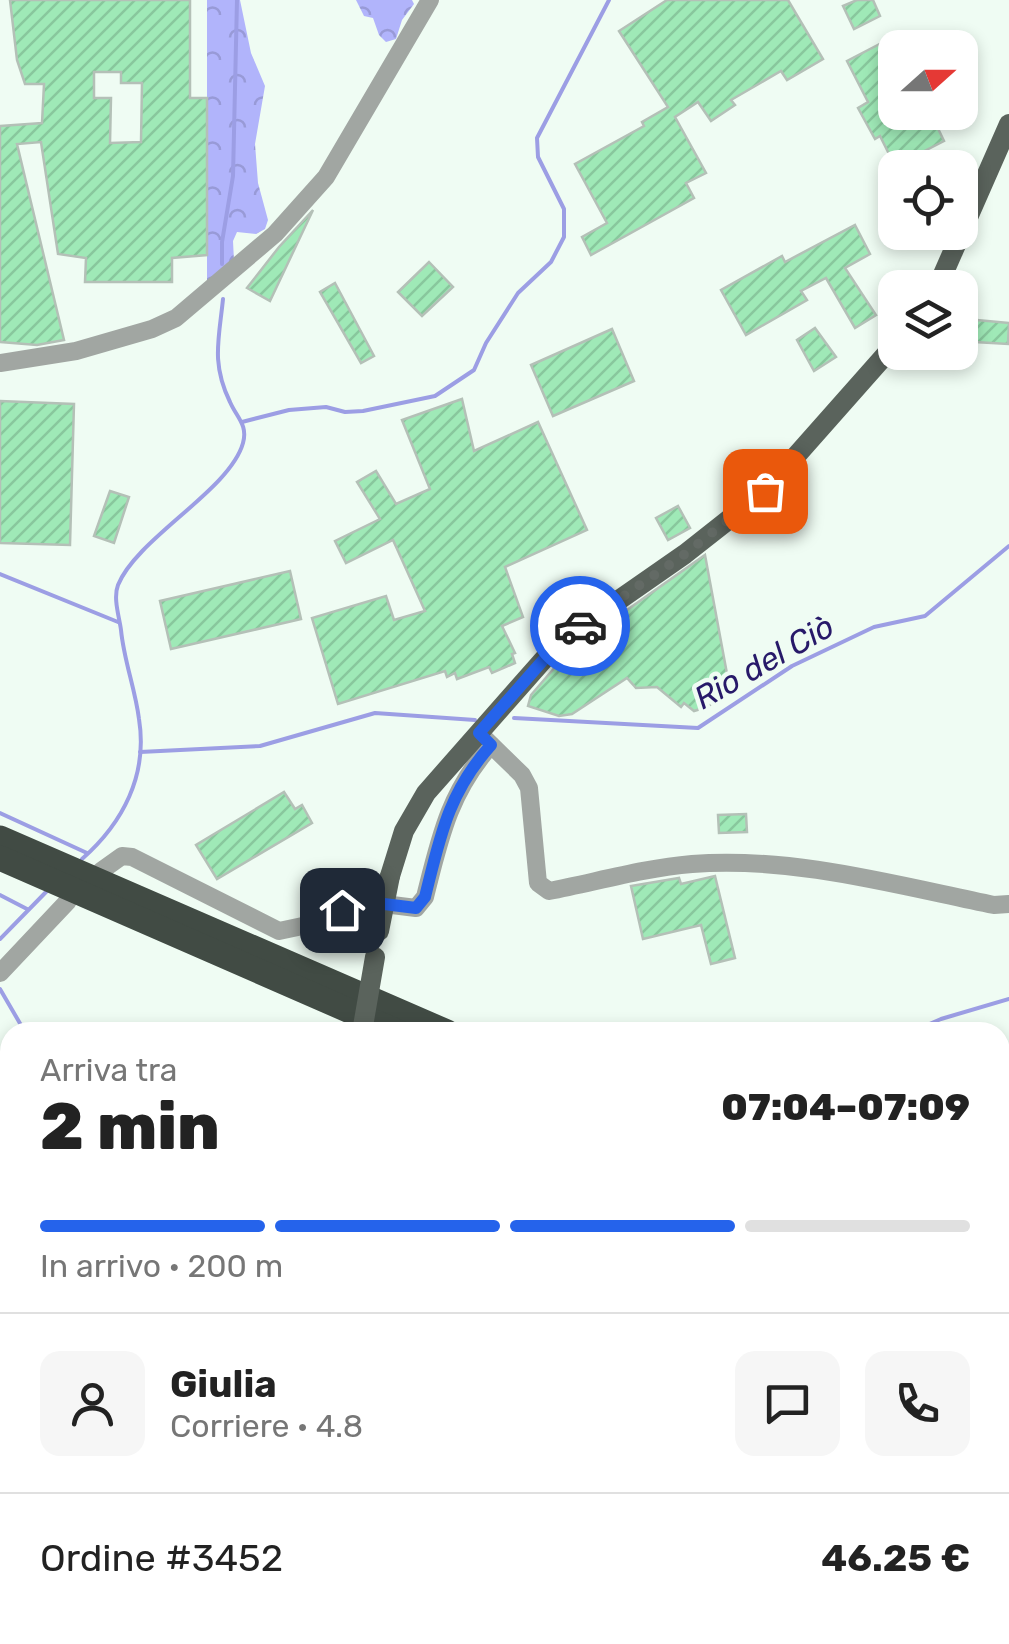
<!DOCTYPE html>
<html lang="it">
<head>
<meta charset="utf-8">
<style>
	body { margin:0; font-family:Rubik,sans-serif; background:#f6f6f6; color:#222; height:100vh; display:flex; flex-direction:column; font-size:38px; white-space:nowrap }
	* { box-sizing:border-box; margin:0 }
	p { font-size:32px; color:#767676 }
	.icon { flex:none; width:55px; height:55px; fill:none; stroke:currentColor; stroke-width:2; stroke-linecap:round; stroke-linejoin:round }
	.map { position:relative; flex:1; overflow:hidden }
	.side { position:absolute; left:0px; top:1022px; width:1010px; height:622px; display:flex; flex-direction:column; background:#fff; border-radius:30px 30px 0 0; box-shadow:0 5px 15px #0003 }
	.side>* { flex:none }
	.needle { width:65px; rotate:69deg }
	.buttons { position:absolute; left:878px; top:30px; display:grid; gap:20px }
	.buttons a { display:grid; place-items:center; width:100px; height:100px; border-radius:20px; background:#fff; box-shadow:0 5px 15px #0003; font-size:50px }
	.pin { position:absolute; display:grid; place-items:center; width:85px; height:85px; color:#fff; margin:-42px; border-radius:20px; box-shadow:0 5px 15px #0006 }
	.courier { position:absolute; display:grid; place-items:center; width:100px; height:100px; margin:-50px; border:8px solid #2563eb; border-radius:50%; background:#fff; color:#222; box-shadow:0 2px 12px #0007 }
	.overview em { font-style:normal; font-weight:800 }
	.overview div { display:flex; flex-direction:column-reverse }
	.overview { display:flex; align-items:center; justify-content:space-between; height:170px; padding:0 40px }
	h1 { font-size:65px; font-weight:800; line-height:75px }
	.bar { display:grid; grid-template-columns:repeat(4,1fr); gap:15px 10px; align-content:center; height:120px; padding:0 40px }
	.bar i { height:12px; border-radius:8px; background:#e0e0e0 }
	.bar .active { background:#2563eb }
	.bar p { grid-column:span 4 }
	.line { display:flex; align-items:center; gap:25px; padding:0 40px; border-top:2px solid #e0e0e0 }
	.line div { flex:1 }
	.round { display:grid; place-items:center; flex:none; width:105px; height:105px; border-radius:20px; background:#f6f6f6 }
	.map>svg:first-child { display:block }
	.forest { fill:url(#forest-crowns) }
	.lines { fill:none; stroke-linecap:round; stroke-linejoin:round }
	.stream { stroke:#9c9ee4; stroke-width:4 }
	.building { fill:url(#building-hatch); stroke:#b4c0b7; stroke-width:2.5; fill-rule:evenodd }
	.minor { stroke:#a1a6a2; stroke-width:18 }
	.major { stroke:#5a635c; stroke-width:20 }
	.highway { stroke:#414b44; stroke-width:25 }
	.major-bridge { stroke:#5a635c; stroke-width:20 }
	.done { stroke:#636a65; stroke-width:10; stroke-dasharray:0 18 }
	.route { stroke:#2563eb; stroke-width:12 }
	.labels { text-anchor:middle; stroke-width:9; stroke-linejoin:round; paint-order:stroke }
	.water-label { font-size:32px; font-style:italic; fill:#271969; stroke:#effcf3 }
</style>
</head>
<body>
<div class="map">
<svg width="1009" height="1644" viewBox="0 0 1009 1644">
	<defs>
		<pattern id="forest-crowns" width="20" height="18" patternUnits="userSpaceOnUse" patternTransform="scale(2.5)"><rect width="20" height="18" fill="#b1b4fb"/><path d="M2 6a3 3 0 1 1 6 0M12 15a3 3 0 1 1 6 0" fill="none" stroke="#989ad7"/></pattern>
		<pattern id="building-hatch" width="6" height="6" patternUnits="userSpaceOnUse" patternTransform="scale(2.5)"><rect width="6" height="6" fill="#9fe9b7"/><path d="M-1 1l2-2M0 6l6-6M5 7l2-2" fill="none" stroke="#88c79d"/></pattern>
	</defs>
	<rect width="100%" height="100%" fill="#effcf3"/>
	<g class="forest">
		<path d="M207,0h33l11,53 14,33 -10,58 3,39 10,37 -3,9 -9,5 -19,-2 -4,9 1,20 -27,20z"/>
		<path d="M356,0h56l2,4 -12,16 -6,19 -10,3 -7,-7 -6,-17 -9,-2z"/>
	</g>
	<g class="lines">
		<g class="stream">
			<path d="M222,264v-22l11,-66 4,-176"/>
			<path d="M242,422l47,-12 37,-3 19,5 18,-1 72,-15 39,-26 12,-27 32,-50 33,-31 13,-25v-28l-26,-52 -1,-19 72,-138"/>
			<path d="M0,574l118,48"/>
			<path d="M514,718l184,10 94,-62 82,-39 51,-11 84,-70"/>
			<path d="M140,752l120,-6 115,-33 100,7"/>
			<path d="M0,813l87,40"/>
			<path d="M82,859c41,-36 66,-84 57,-140 -4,-31 -15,-58 -18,-89 -2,-14 -8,-32 -3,-45 19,-47 112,-95 125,-142 5,-18 -6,-25 -13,-41 -19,-39 -11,-63 -7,-103"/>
			<path d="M0,895l27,14"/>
			<path d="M0,939l46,-47"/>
			<path d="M0,989l25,43"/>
			<path d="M911,1032l30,-13 68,-20"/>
			<path d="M0,1165l10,-23"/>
			<path d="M0,1405l10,-15"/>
		</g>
	</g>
	<g class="building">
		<path d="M10,0h180v98h17v157l-35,3v24h-87l1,-24 -28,-4 -17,-112 -24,2 47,196 -27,5 -37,-3v-216l42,-3 2,-39h-19l-8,-24zM94,72h27v11h21l-1,59 -31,1 1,-45h-17z"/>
		<path d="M667,0h121l35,59 -36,21 -6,-9 -50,29 4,5 -24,16 -13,-19 -23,15 31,56 -20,10 8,15 -103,57 -9,-18 25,-14 -32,-59 69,-38 -2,-4 26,-15 -49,-76z"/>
		<path d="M857,0h16l7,16 -26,13 -11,-23z"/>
		<path d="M895,36v76h35l14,29 -49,25 -15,-30 -5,3 -17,-31 10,-6 -21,-41z"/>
		<path d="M313,210l-43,91 -23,-13 32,-41z"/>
		<path d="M855,225l15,29 -25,14 31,47 -21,13 -29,-50 -25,13 6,9 -61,35 -25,-45 61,-34 3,6z"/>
		<path d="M429,262l24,25 -31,29 -24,-24z"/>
		<path d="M335,283l39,73 -13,7 -41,-71z"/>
		<path d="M977,320l32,3 -1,21 -33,-2z"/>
		<path d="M815,328l21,29 -22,14 -17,-31z"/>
		<path d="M612,329l22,52 -81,35 -22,-51z"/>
		<path d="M462,399l12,52 64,-29 49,108 -82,37 18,50 -21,9 13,27 -3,1 3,9 -23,10 -3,-6 -32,12 -2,-6 -8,4 -2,-6 -107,33 -26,-86 74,-22 8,24 31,-9 -32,-71 -47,23 -11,-22 45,-22 -23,-37 19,-11 20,33 34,-15 -28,-69z"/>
		<path d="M0,401l74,3 -4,141 -70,-2z"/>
		<path d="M110,491l19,6 -15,46 -20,-7z"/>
		<path d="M678,506l12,22 -22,12 -12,-22z"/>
		<path d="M705,555l25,135 -23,17 -13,4 -10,-8 -3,4 -24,-20 -21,1 -9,-10 -55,36 -13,2 -31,-10 3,-11 38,-44z"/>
		<path d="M290,571l11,48 -130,30 -11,-48z"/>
		<path d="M284,792l11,17 7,-4 10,18 -95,56 -21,-34z"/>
		<path d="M746,814l1,18 -28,1 -1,-18z"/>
		<path d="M715,876l20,82 -24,6 -10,-39 -58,14 -12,-53 48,-8 2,6z"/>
	</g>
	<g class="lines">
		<g class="minor">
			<path d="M0,363l76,-12 76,-22 24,-11 99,-84 51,-57 104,-177"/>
			<path d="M479,733l43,42 7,13 9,95 11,8c47,-9 95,-23 143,-27 100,-8 204,21 302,41l15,-1"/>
			<path d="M101,871l21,-15 10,1 147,74 33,-7 42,-20 14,-2 48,6 9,-11c15,-60 24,-104 66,-152"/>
			<path d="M0,973l68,-72"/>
			<path d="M504,1644l4,-9"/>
		</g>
		<g class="major">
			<path d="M937,288l72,-164"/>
			<path d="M390,876l14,-45 22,-38 134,-152 125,-87 80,-63 130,-147"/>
			<path d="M583,1635l3,9"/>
		</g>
		<g class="highway">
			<path d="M0,838l447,194"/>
			<path d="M0,858l398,174"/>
			<path d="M1000,1279l9,4"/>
			<path d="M1000,1300l9,5"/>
		</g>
		<g class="major-bridge">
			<path d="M379,931l11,-55"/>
			<path d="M362,1032l13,-75"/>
		</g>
	</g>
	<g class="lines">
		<path class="done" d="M580,626l105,-72 80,-63"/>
		<path class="route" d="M342,910l26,-8 48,6 9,-11c15,-60 23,-104 66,-152l-12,-12 81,-92 20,-15"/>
	</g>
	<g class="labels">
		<g class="water-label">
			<text transform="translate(764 662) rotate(-30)" y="11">Rio del Ciò</text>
		</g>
	</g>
</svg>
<div class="buttons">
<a><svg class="needle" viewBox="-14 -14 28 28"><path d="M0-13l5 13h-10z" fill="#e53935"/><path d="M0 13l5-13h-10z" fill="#767676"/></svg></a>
<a><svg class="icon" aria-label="locate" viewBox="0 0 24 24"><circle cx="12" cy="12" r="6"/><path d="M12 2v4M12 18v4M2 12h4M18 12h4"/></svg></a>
<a><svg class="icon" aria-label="layers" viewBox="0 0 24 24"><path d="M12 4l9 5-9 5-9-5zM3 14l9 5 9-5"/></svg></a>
</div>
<div class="pin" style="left:765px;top:491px;background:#ea580c"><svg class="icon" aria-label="bag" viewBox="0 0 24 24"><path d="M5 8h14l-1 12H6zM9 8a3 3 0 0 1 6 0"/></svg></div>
<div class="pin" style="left:342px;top:910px;background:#1f2937"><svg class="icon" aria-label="home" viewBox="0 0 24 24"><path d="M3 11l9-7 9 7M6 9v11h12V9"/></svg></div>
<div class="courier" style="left:580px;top:626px"><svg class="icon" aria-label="car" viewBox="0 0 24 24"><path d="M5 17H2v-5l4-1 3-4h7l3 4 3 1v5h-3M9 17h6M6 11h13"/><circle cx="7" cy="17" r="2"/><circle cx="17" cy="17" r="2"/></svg></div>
<section class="side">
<div class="overview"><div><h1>2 min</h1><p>Arriva tra</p></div><em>07:04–07:09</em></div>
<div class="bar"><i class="active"></i><i class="active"></i><i class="active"></i><i></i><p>In arrivo · 200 m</p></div>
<div class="line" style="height:180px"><a class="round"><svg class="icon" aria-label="person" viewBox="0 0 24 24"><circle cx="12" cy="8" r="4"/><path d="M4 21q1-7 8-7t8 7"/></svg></a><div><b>Giulia</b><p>Corriere · 4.8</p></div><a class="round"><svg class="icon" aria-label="chat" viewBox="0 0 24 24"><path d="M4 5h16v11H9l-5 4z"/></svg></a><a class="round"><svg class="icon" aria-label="phone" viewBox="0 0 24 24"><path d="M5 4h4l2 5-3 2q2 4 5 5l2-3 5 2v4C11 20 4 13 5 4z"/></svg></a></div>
<div class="line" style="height:130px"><div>Ordine #3452</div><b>46.25 €</b></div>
</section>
</div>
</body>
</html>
